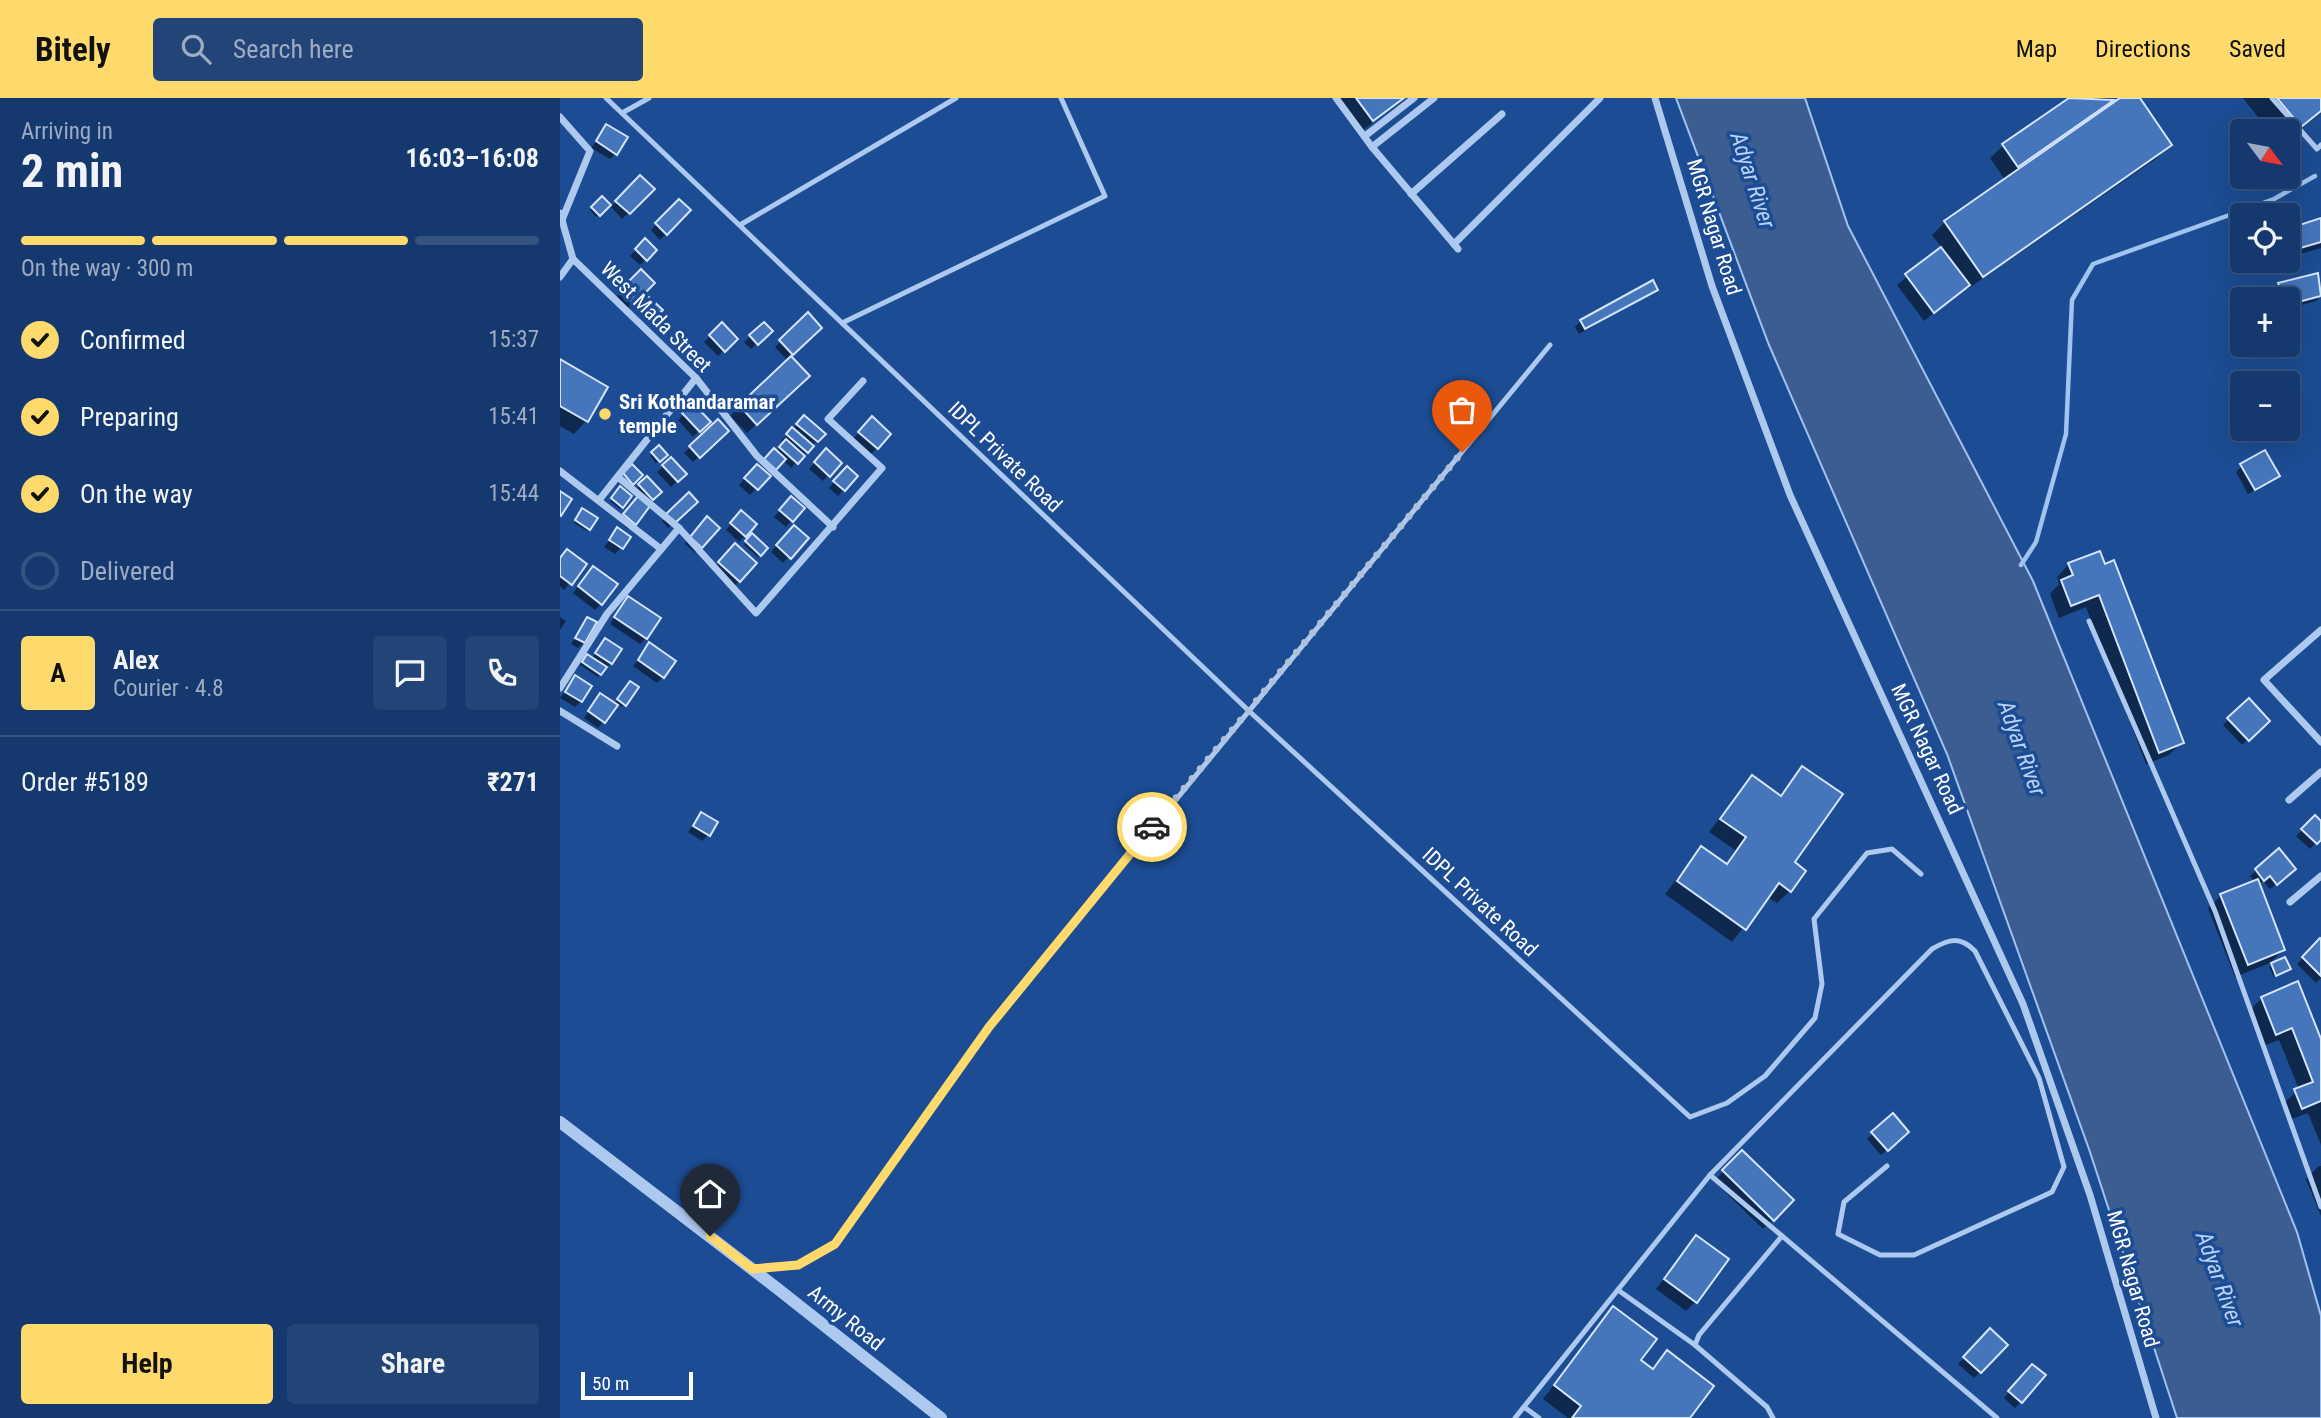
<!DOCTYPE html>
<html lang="en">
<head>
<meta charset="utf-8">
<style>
	body { margin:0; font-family:"Roboto Condensed",sans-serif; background:#224476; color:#f1f3f6; height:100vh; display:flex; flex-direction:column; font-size:26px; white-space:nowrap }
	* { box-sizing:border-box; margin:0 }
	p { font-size:23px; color:#9dacc2 }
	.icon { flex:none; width:38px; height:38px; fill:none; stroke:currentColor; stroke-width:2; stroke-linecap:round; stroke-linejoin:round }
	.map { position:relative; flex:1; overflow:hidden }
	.details { display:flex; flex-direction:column; background:#15396e; width:560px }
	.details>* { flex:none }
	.needle { width:46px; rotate:122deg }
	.buttons { position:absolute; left:1670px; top:21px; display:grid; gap:14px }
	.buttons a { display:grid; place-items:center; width:70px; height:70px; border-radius:7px; background:#15396e; box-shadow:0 7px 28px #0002,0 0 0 2px #345381; font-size:35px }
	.scale { position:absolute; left:21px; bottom:18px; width:112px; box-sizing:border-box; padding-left:7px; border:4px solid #fff; border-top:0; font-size:19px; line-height:24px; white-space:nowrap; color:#fff; -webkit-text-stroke:5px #1c4c93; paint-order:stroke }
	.pin { position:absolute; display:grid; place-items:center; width:60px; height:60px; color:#fff; margin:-72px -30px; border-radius:50% 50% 50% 0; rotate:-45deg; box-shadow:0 0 7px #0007 }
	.pin .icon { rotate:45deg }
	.courier { position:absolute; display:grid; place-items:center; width:70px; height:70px; margin:-35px; border:5px solid #feda6c; border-radius:50%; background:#fff; color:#222; box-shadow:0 2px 9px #0007 }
	.head em { font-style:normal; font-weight:700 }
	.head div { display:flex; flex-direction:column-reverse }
	.head { display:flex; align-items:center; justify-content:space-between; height:119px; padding:0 21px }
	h1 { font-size:46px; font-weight:700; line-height:52px }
	.bar { display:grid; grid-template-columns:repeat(4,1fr); gap:10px 7px; align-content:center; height:84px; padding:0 21px }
	.bar i { height:9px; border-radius:5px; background:#345381 }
	.bar .active { background:#feda6c }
	.bar p { grid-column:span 4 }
	.line { display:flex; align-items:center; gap:18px; padding:0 21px; border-top:2px solid #345381 }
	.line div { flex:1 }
	.round { display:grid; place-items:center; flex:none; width:74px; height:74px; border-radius:7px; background:#224476 }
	ol { padding:0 21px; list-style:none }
	li { display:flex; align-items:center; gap:21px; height:77px }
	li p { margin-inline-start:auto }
	li .icon { padding:7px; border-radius:50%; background:#feda6c; color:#111; stroke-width:4 }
	li:last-child { color:#9dacc2 }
	li i { width:38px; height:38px; border:4px solid #345381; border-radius:50% }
	.action { display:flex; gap:14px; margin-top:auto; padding:14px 21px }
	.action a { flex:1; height:80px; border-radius:7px; background:#feda6c; color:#111; font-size:28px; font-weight:700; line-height:80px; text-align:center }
	.action a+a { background:#224476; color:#f1f3f6 }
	header { display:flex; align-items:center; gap:42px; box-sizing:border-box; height:98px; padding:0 35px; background:#feda6c; color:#111 }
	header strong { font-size:33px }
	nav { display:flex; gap:38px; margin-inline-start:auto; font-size:24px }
	.search { width:490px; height:63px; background:#224476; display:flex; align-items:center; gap:18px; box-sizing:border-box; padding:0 24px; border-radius:7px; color:#9dacc2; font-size:26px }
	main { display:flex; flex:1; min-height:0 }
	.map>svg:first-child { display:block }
	.water { fill:#3b5d91; stroke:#a1c3f0; stroke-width:2 }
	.shadow { fill:#0007 }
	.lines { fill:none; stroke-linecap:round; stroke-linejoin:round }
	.stream { stroke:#a1c3f0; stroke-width:4.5 }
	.building { fill:#4575ba; stroke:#d4e4fa; stroke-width:2 }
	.service { stroke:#aec9ef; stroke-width:5 }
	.minor { stroke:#aec9ef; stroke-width:7 }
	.tertiary { stroke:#aec9ef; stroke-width:12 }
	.done { stroke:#b0c0d9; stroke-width:7; stroke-dasharray:0 12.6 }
	.route { stroke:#feda6c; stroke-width:9 }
	.poi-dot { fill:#feda6c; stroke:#1c4c93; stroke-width:2.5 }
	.labels { text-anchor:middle; stroke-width:7; stroke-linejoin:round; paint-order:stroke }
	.street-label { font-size:21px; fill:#fff; stroke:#1c4c93 }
	.poi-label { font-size:21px; font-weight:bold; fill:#fff; stroke:#1c4c93; text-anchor:start }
	.water-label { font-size:23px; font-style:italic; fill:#bad3f5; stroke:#1c4c93 }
</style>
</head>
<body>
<header>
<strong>Bitely</strong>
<div class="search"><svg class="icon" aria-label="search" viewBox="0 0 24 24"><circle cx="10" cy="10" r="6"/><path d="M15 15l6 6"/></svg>Search here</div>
<nav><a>Map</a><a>Directions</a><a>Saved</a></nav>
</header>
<main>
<section class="details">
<div class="head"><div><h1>2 min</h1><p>Arriving in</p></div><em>16:03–16:08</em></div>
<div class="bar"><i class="active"></i><i class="active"></i><i class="active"></i><i></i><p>On the way · 300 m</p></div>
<ol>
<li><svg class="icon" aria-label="check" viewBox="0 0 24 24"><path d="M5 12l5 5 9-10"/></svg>Confirmed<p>15:37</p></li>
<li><svg class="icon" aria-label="check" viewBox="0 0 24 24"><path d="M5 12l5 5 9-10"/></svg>Preparing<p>15:41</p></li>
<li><svg class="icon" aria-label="check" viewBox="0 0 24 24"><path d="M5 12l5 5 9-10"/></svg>On the way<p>15:44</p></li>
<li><i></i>Delivered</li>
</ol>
<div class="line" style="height:126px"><b class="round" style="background:#feda6c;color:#111">A</b><div><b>Alex</b><p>Courier · 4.8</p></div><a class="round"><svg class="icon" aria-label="chat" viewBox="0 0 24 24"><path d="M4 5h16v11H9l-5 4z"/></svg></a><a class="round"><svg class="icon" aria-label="phone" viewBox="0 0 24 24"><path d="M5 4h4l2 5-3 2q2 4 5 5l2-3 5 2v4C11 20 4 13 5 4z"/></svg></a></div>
<div class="line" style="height:91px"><div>Order #5189</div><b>₹271</b></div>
<div class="action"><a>Help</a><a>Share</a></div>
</section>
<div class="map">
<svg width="1761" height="1320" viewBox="0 0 1761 1320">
	<rect width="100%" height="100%" fill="#1c4c93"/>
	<path class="water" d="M1116,0h129l43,128 185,355 264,651 24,84v102h-144l-87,-266 -143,-398 -178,-409z"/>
	<g class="shadow">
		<path d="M774,0h72l-47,35z"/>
		<path d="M1512,0h38l-9,15 22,-15h15l32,47 -13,13 -188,130 -2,-2 -43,35 -27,-36 45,-37 -10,-13 13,-13 60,-42 -15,-22 13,-12z"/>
		<path d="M1683,0h78v15l-34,27v-9h-18z"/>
		<path d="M47,28l9,27 -6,6 -19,-11z"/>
		<path d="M80,79l12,12 -30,30 -11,-12z"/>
		<path d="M42,100l6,7 -12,12 -6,-7z"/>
		<path d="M119,103l10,9 -29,30 -9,-10z"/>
		<path d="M1761,122v28l-34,10v-28z"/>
		<path d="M85,142l10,10 -15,15 -10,-9z"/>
		<path d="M1682,146v17h36l-40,12 -5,-19z"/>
		<path d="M81,174l11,11 -25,26 -11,-12z"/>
		<path d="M1756,177l5,21 -5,5 -29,8v-10h-12l-2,-8 6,-6z"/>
		<path d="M1096,191l-77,45 -4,-7 6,-6z"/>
		<path d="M89,201l11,11 -10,11 -11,-11z"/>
		<path d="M248,217l12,13 -31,29 18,19 -60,57 -17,-17 58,-55 -13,-14z"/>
		<path d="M204,226l6,7 -19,18 -7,-7z"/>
		<path d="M162,227l13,14 -17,17 -14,-14z"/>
		<path d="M0,263l46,27 -20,33 -12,13 -14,-8z"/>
		<path d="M133,307l15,17 -15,15 -15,-17z"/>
		<path d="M244,319l19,17 -32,34 -15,-16 8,-9 -3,-2z"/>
		<path d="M312,321l17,15 -18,20 -18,-15z"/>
		<path d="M158,323l9,10 -34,31 -9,-9z"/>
		<path d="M99,349l6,8 -9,8 -6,-7z"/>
		<path d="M266,353l14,12 -17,18 -14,-12z"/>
		<path d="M111,361l13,15 -13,13 -14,-15z"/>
		<path d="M197,368l11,10 -18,19 -11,-10z"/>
		<path d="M1682,368l36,9 -30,19 -12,-22z"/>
		<path d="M281,376l15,2 -18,20 -9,-8z"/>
		<path d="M87,381l12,13 -31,37 -9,-8 20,-23 -5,-7z"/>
		<path d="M60,391l10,8 -10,12 -10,-8z"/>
		<path d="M129,397l6,7 -27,26 -6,-7z"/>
		<path d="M225,406l17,4 -16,19 -12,-10z"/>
		<path d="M20,415l9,15 -2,3 -13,-8z"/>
		<path d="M181,415l14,12 -16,17 -13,-12z"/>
		<path d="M142,426l-1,23 -6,6 -10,-9z"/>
		<path d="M58,432l11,7 -14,17 -11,-7z"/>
		<path d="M228,435l18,5 -23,25 -12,-11z"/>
		<path d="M192,438l14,12 -8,9 -14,-12z"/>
		<path d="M169,453l10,30 -6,6 -20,-18z"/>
		<path d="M1539,455l83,189 -13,13 -23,9 -60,-157 -27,11 -9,-24 9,-10 -2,-7 12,-13z"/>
		<path d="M0,461l24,6 -20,25 -4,-4z"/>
		<path d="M27,476l14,30 -6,6 -22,-17z"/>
		<path d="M63,506l23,34 -6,6 -30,-20z"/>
		<path d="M0,519l6,4 -6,9z"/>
		<path d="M28,521l-4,23 -6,6 -7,-4z"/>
		<path d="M45,543l6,22 -13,14 -18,-12 5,-6h6z"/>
		<path d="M90,547l13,32 -6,6 -24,-17z"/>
		<path d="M15,579l6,24 -6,6 -15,-9z"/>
		<path d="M67,588l-2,19 -3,2 -5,-4 -19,25 -14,-10 11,-17 19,4z"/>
		<path d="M1688,603l19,20 -25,24 -19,-20z"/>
		<path d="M1242,670l-12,123 -13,12 -10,-6 -35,45 -67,-48 36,-46 24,17 10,-15 -26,-18 43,-55 27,19z"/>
		<path d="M141,716l7,21 -6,6 -14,-9z"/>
		<path d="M1755,719l6,20 -11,12 -14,-13z"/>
		<path d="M1718,753l10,24 -18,14 -7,-8 -5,4 25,65 -13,13 -35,14 -27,-69 13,-12 34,-14 -5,-6z"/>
		<path d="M1760,843l1,37 -5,5 -19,-19z"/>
		<path d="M1724,861l5,10 -15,8 -5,-10z"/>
		<path d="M1702,900l59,46v101l-13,-32 -19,7 -6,-16 16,-15 -20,-49 -16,6 -14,-35z"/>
		<path d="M1332,1017l9,23 -20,17 -14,-16z"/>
		<path d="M1182,1054l50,48 -29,29 -49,-48z"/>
		<path d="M1759,1068h2v50l-15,-37z"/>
		<path d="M1136,1139l-1,65 -9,9 -30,-22z"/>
		<path d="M1053,1210l26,53 12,8 16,-17 21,66h-120l-25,-19z"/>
		<path d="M1430,1232l16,15 -32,33 -16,-14z"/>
		<path d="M1466,1274l18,4 -29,32 -11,-10z"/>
	</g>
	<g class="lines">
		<path class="stream" d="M1461,467l15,-23 30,-108 6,-134 21,-36 181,-65 41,-23"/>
	</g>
	<g class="building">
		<path d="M796,0h48l-31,23z"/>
		<path d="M1509,0l45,2 -96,67 -16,-23z"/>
		<path d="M1560,0h20l32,47 -189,132 -39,-56z"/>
		<path d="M1717,0h44v13l-20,16z"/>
		<path d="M46,26l22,13 -11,18 -21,-14z"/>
		<path d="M80,77l15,14 -25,25 -15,-13z"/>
		<path d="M42,98l9,9 -11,11 -9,-9z"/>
		<path d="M119,101l12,11 -24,25 -12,-12z"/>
		<path d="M1761,120v24l-34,10v-23z"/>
		<path d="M85,140l12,12 -10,11 -12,-12z"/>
		<path d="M1381,149l29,38 -36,28 -29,-39z"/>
		<path d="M81,171l14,14 -21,21 -14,-14z"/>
		<path d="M1758,175l3,23 -34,9 -9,-22z"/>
		<path d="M1093,182l5,10 -73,39 -5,-9z"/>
		<path d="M89,199l14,13 -10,10 -13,-14z"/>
		<path d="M248,214l14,16 -29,27 -14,-15z"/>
		<path d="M162,224l16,17 -13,13 -16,-17z"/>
		<path d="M204,224l9,9 -15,14 -9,-10z"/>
		<path d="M231,258l19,20 -53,49 -18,-20z"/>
		<path d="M0,261l48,28 -20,35 -28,-16z"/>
		<path d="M133,305l18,19 -11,10 -18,-19z"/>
		<path d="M244,317l22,19 -8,8 -22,-18z"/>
		<path d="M312,318l19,18 -13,15 -20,-17z"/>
		<path d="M158,321l11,12 -29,27 -11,-12z"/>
		<path d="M232,329l22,19 -6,7 -22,-19z"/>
		<path d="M226,341l19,17 -7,8 -19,-17z"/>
		<path d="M99,347l9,10 -8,7 -9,-10z"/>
		<path d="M214,350l12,11 -10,11 -12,-11z"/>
		<path d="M266,350l16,15 -12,14 -16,-15z"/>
		<path d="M1705,352l15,26 -25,14 -15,-26z"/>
		<path d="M111,359l16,17 -9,8 -16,-17z"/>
		<path d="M72,366l11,11 -10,10 -10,-12z"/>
		<path d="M197,366l14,12 -13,14 -14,-12z"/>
		<path d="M287,368l11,10 -13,15 -12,-10z"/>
		<path d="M87,378l15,16 -9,8 -15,-16z"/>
		<path d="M60,388l12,10 -9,12 -12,-10z"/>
		<path d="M0,393l12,8 -11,17 -1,-1z"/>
		<path d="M129,394l9,10 -23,21 -9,-9z"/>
		<path d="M78,398l12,10 -14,19 -13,-11z"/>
		<path d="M231,398l14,12 -12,14 -14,-12z"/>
		<path d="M22,410l16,10 -8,12 -15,-10z"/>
		<path d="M181,412l16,14 -11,13 -16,-14z"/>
		<path d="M147,418l13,12 -18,20 -12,-11z"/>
		<path d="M234,427l15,13 -18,21 -15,-14z"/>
		<path d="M57,429l14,10 -8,12 -14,-9z"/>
		<path d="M192,435l16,15 -7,8 -16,-15z"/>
		<path d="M175,445l22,20 -17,19 -22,-20z"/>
		<path d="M7,451l20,15 -15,21 -12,-9v-18z"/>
		<path d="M1540,453l5,13 9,-4 70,183 -25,10 -60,-158 -28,11 -10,-26 12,-5 -5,-12z"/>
		<path d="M33,468l25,18 -16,21 -24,-19z"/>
		<path d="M68,498l33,22 -14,21 -33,-22z"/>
		<path d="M27,519l10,5 -12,21 -10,-5z"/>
		<path d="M45,540l17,11 -10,15 -17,-11z"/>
		<path d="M89,544l27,19 -12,17 -26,-18z"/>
		<path d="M27,556l20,13 -6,8 -19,-13z"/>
		<path d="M15,577l17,11 -10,16 -17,-10z"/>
		<path d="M70,583l9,6 -13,19 -9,-7z"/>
		<path d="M40,595l18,12 -13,18 -17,-12z"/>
		<path d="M1689,600l21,23 -21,20 -22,-23z"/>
		<path d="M1242,668l41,28 -48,68 11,9 -15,21 -12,-9 -33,47 -69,-49 24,-35 26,18 19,-27 -26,-18 32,-44 29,21z"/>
		<path d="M141,714l17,10 -8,14 -17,-10z"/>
		<path d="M1755,717l6,6v19l-4,4 -16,-15z"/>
		<path d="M1719,750l17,21 -19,16 -7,-9 -6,5 -9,-12z"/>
		<path d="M1698,781l27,71 -37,15 -28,-71z"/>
		<path d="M1760,840l1,1v37l-19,-19z"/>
		<path d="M1725,859l6,12 -15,7 -5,-13z"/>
		<path d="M1738,883l23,58v62l-19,8 -8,-20 19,-7 -21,-54 -16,7 -15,-38z"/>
		<path d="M1333,1015l16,19 -21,19 -17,-19z"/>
		<path d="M1182,1052l52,50 -20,21 -52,-51z"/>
		<path d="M1136,1137l33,24 -32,44 -33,-24z"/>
		<path d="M1053,1208l44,33 -16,21 12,9 14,-19 47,36 -24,32h-118l9,-12 -27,-21z"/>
		<path d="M1430,1230l18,17 -27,28 -18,-16z"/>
		<path d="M1472,1266l14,11 -24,28 -14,-12z"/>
	</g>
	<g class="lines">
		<g class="service">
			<path d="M46,0l643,613 441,406 37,-14 38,-27 50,-58 7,-34 -8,-65 53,-66 25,-4 29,25"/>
			<path d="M1712,0l45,51 4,-4"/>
			<path d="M62,15l27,-15"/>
			<path d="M180,127l216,-127"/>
			<path d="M282,225l263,-127 -44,-98"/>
			<path d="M1529,523l126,290 106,296"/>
			<path d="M1150,1077l222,-226c17,-10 28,-13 43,2l64,127 25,89 -12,25 -138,63h-34l-42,-21 6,-32 43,-36"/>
			<path d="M194,1171l44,-5 37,-20 154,-217 561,-682"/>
			<path d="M1058,1192l77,55"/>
			<path d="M964,1309l15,11"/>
			<path d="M955,1320l195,-243 287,243"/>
			<path d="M1213,1320l-6,-11 -72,-62 4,-10 83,-99"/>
		</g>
		<g class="minor">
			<path d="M776,0l36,49 86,102"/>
			<path d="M1095,0l57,188 78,209 233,509 67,191 66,223"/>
			<path d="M0,19l30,34 -28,69"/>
			<path d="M805,38l49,-38"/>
			<path d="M812,49l62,-49"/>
			<path d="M851,96l91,-80"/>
			<path d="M0,115l13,46 123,119 61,78 76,71"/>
			<path d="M894,146l146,-146"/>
			<path d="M0,179l13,-18"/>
			<path d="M0,373l101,78"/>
			<path d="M58,379l61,51 77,85 126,-145 -54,-49 35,-38"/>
			<path d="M39,402l97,-122"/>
			<path d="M1761,532l-57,50 57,62"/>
			<path d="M0,590l47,-74 72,-86"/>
			<path d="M0,613l57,35"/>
			<path d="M1729,702l32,-28"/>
			<path d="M1730,804l31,-26"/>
		</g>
		<path class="tertiary" d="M0,1024l218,167 163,129"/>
	</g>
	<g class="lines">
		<path class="done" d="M592,729l310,-375"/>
		<path class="route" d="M150,1138l42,33 46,-4 37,-21 154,-217 163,-200"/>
	</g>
	<circle class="poi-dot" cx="45" cy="316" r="7"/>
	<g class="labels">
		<g class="street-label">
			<text transform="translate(1154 129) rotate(73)" y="7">MGR Nagar Road</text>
			<text transform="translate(96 219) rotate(45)" y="7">West Mada Street</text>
			<text transform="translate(445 359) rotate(44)" y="7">IDPL Private Road</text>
			<text transform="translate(1367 651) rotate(65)" y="7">MGR Nagar Road</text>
			<text transform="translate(920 804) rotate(43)" y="7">IDPL Private Road</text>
			<text transform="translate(1573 1181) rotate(74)" y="7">MGR Nagar Road</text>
			<text transform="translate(286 1220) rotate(39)" y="7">Army Road</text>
		</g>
		<g class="poi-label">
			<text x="59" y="311">Sri Kothandaramar<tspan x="59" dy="24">temple</tspan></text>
		</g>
		<g class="water-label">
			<text transform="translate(1193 82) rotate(72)" y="8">Adyar River</text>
			<text transform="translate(1462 650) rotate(70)" y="8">Adyar River</text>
			<text transform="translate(1660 1181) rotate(70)" y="8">Adyar River</text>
		</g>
	</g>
</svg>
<div class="buttons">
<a><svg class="needle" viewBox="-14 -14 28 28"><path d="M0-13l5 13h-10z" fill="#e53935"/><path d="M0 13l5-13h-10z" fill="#9dacc2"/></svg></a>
<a><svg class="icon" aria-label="locate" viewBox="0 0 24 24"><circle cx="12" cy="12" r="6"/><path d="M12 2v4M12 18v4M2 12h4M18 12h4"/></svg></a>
<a>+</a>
<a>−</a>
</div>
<div class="scale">50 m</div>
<div class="pin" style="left:902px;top:354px;background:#ea580c"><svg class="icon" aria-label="bag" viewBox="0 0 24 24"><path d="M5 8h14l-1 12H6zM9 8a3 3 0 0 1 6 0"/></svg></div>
<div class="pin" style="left:150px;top:1138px;background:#1f2937"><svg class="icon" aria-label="home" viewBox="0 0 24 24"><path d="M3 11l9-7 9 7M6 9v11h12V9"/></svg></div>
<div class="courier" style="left:592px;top:729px"><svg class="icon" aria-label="car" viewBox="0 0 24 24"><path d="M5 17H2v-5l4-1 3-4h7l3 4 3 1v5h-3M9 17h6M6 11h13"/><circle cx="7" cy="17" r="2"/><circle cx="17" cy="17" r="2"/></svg></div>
</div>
</main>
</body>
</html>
